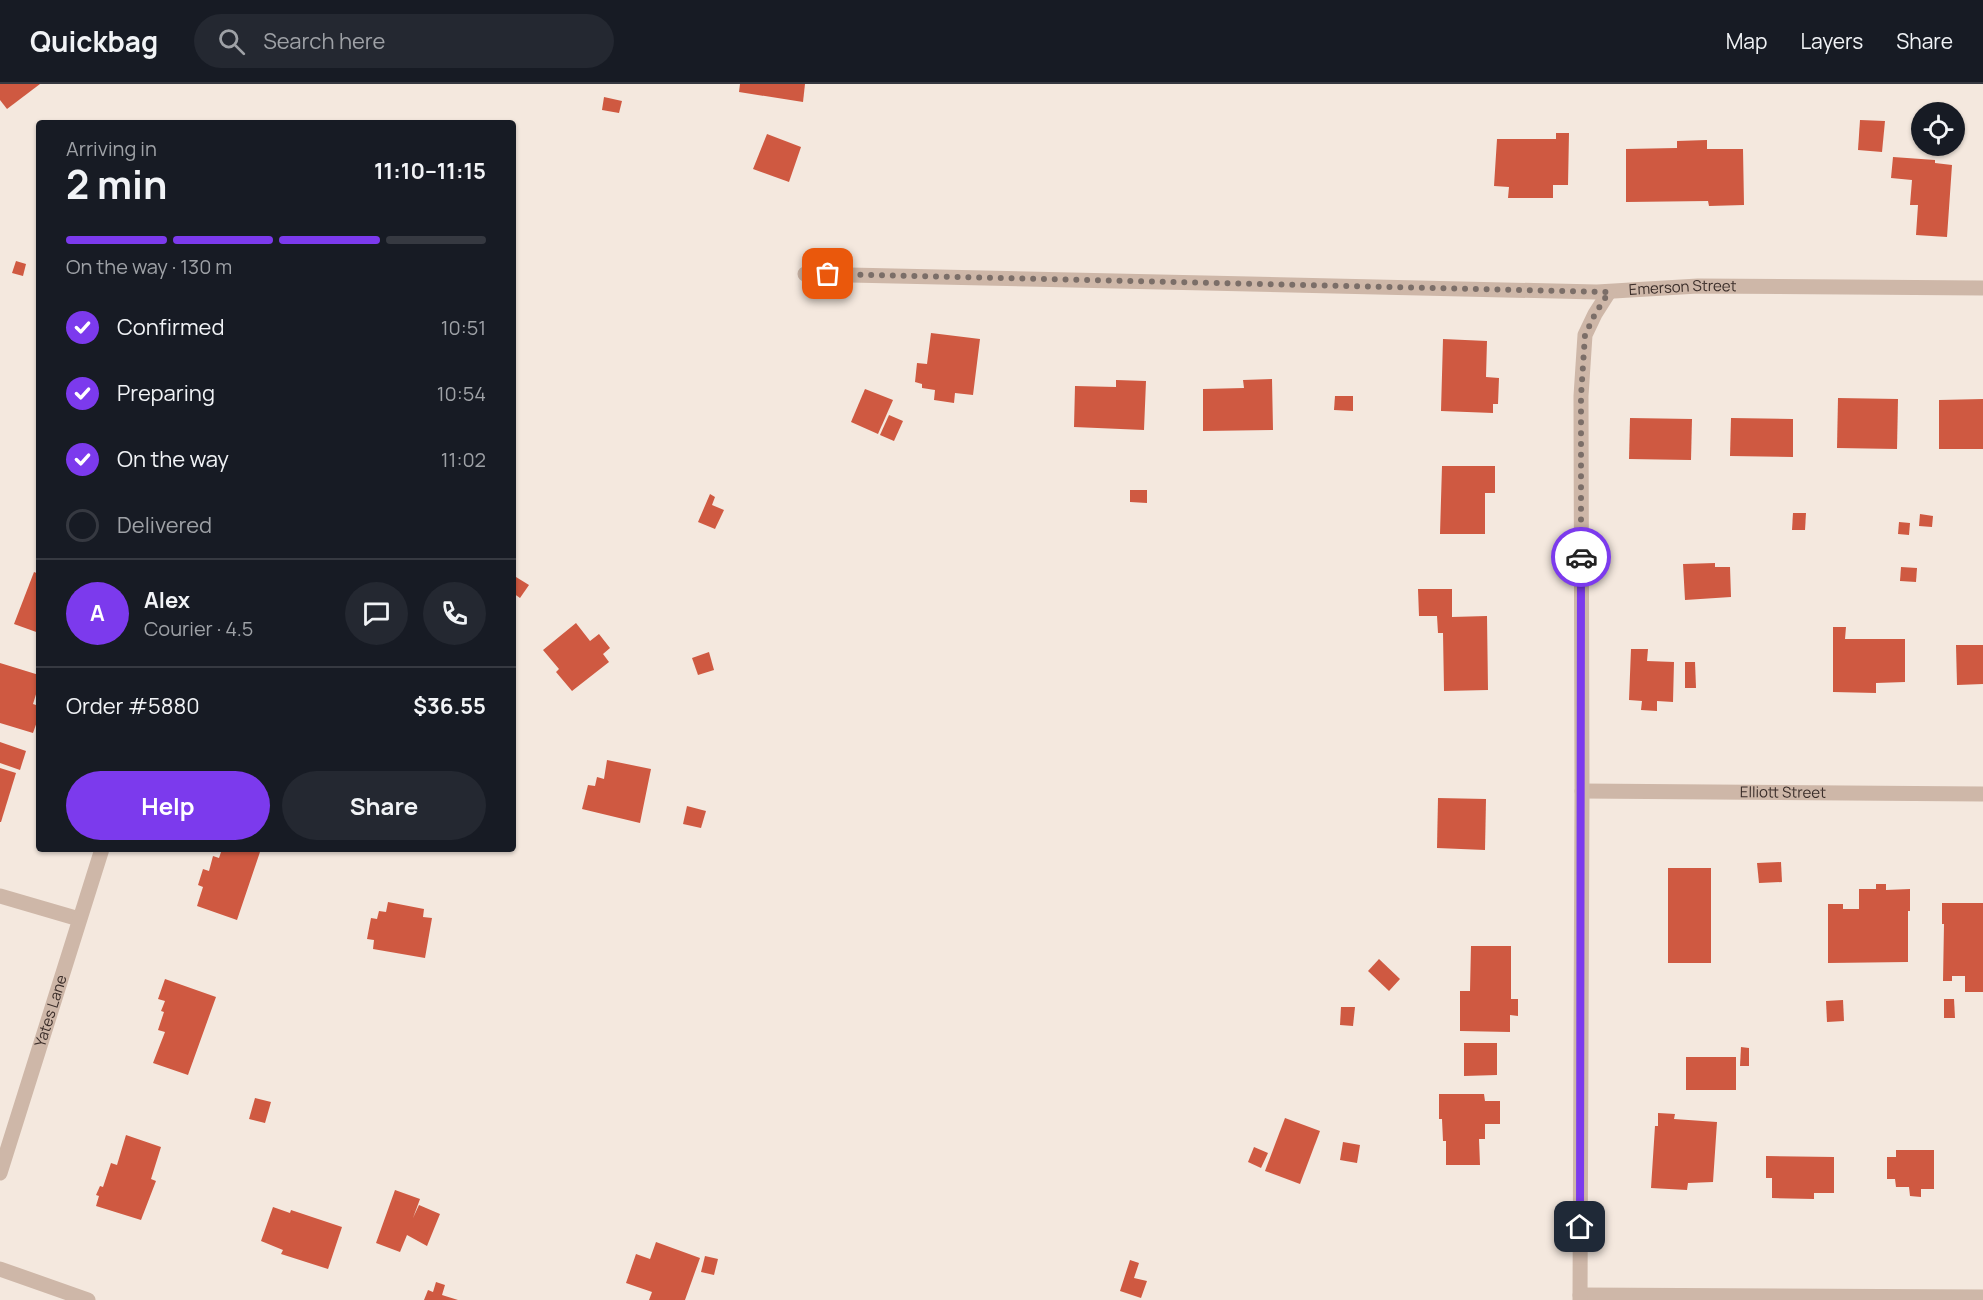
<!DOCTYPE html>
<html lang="en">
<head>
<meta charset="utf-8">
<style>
	body { margin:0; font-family:Manrope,sans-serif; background:#242831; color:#f1f3f6; height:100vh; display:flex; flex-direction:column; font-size:22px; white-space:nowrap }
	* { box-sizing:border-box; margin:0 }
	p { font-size:20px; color:#9ea1a6 }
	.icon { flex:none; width:33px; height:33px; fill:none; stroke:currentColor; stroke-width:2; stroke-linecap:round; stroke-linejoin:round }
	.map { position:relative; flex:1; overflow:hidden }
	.panel { position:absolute; left:36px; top:36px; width:480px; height:732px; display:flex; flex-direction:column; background:#171b24; border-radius:6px; box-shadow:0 2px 4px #0004 }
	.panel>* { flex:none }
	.fabs { position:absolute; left:1911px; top:18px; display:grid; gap:12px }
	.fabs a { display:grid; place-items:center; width:54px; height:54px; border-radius:50%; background:#171b24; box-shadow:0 2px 4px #0004; font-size:30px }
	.pin { position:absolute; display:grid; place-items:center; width:51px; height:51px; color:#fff; margin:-26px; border-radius:12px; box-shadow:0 3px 9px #0006 }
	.courier { position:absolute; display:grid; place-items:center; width:60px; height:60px; margin:-30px; border:4px solid #7c3aed; border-radius:50%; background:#fff; color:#222; box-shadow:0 2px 8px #0007 }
	.overview em { font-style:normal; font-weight:700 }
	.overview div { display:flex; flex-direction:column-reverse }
	.overview { display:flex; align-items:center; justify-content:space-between; height:102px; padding:0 30px }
	h1 { font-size:39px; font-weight:700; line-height:45px }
	.bar { display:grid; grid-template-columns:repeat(4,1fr); gap:9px 6px; align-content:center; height:72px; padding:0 30px }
	.bar i { height:8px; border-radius:4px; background:#363941 }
	.bar .selected { background:#7c3aed }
	.bar p { grid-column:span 4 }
	.line { display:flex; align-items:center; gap:15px; padding:0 30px; border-top:2px solid #363941 }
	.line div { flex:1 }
	.round { display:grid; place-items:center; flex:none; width:63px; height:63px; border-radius:32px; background:#242831 }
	ol { padding:0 30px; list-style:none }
	li { display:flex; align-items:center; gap:18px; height:66px }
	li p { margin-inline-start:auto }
	li .icon { padding:6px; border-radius:50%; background:#7c3aed; color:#fff; stroke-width:4 }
	li:last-child { color:#9ea1a6 }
	li i { width:33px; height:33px; border:3px solid #363941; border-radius:50% }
	.cta { display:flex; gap:12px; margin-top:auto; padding:12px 30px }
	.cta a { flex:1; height:69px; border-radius:36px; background:#7c3aed; color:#fff; font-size:24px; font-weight:700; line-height:69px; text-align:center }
	.cta a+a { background:#242831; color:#f1f3f6 }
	header { display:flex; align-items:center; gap:36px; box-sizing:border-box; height:84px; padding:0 30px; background:#171b24; border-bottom:2px solid #363941 }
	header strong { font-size:28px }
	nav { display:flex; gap:33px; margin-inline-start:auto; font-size:21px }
	.search { width:420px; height:54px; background:#242831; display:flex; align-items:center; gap:15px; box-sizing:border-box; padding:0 21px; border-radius:33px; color:#9ea1a6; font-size:22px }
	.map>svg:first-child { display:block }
	.building { fill:#cf5941 }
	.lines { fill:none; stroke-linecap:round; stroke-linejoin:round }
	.minor { stroke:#ceb7a8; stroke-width:15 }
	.done { stroke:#7b6e68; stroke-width:6; stroke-dasharray:0 10.8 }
	.route { stroke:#7c3aed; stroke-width:8 }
	.labels { text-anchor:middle; stroke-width:5; stroke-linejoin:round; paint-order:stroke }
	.street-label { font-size:15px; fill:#3a2d29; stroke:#fbf3eb }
</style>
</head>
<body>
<header>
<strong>Quickbag</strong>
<div class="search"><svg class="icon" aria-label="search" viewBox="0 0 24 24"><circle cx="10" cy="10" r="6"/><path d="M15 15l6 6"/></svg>Search here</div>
<nav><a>Map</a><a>Layers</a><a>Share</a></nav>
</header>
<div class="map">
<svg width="1983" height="1216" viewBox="0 0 1983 1216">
	<rect width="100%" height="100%" fill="#f4e8de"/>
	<g class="building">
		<path d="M0,0h40l-33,25 -7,-9z"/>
		<path d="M740,0h65l-2,18 -64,-10z"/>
		<path d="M604,13l18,4 -3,12 -17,-3z"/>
		<path d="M1860,36l25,1 -3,31 -24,-2z"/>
		<path d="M1556,49h13l-1,52h-15v13h-45l1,-11 -15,-1 3,-47h59z"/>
		<path d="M767,50l34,13 -12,35 -36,-13z"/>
		<path d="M1707,56v9h36l1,56 -35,1 -1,-5 -82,1v-53l51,-1v-7z"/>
		<path d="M1893,73l42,3v3l17,2 -5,72 -31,-2 2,-30h-8l2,-25 -21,-2z"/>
		<path d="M16,177l10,3 -3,12 -11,-3z"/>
		<path d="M931,249l49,6 -7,56 -18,-2 -1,10 -20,-3 1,-10 -13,-2v-4l-7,-2 2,-19 10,1z"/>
		<path d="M1443,255l44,2 -1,36 13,1 -1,26h-5v9l-52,-2z"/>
		<path d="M1272,295l1,51 -70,1v-42l41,-1 -1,-8z"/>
		<path d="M1116,296l30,1 -2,49 -70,-3 1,-41 41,1z"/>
		<path d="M865,305l28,11 -15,34 -27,-12z"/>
		<path d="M1335,312h18v15l-19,-1z"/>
		<path d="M1838,314l60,1 -1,50 -60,-1z"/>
		<path d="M1983,315v50h-44v-49z"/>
		<path d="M889,331l14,6 -9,20 -14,-6z"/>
		<path d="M1630,334l62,1 -1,41 -62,-1z"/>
		<path d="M1731,334l62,1v38l-63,-1z"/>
		<path d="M1442,382h53v27h-10v41h-45z"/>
		<path d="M1130,406h17v13l-17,-1z"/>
		<path d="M710,410l5,3 -3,8 12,5 -9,19 -17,-7z"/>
		<path d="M1793,429h13l-1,17h-13z"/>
		<path d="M1920,430l13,2 -1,11 -13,-1z"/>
		<path d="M1899,438l11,1 -1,12 -11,-1z"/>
		<path d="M1715,479v4h15l1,30 -46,3 -2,-36z"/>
		<path d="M1901,483l16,1 -1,14 -16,-1z"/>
		<path d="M34,488l5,2v59l-25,-9z"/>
		<path d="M516,493l13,8 -9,13 -7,-5v-11z"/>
		<path d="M1418,505h34v28l35,-1 1,74 -44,1 -1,-58h-5l-1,-17h-18z"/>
		<path d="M576,539l14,18 9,-7 11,14 -7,6 6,8 -37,29 -16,-19 3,-3 -16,-19z"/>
		<path d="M1833,543h13l-1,12h60v43l-29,1v10l-43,-1z"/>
		<path d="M1956,561h27v39l-26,1z"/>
		<path d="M1631,565h17l-1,12 27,1 -1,40 -16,-1v10l-16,-1 1,-9 -13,-1z"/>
		<path d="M709,568l5,18 -16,5 -6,-17z"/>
		<path d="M1685,578h10l1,26h-11z"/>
		<path d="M0,579l39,12v16h-2l-4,13 6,2v10l-6,17 -33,-10z"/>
		<path d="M0,658l26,9 -6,19 -20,-7z"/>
		<path d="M607,676l44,9 -11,54 -58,-14 6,-24 7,1 2,-9 7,2z"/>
		<path d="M0,684l16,5 -15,49h-1z"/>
		<path d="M1438,714l48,1 -1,51 -48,-2z"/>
		<path d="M687,722l19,5 -5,17 -18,-4z"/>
		<path d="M222,765h39l-24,71 -40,-14 6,-19 -5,-2 5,-16 6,2 4,-15 6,2z"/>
		<path d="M1781,778l1,20 -23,1 -2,-20z"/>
		<rect x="1668" y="784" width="43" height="95"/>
		<path d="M1876,800h10v6l24,-1v22h-2v51l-80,1v-59h15v5h16v-20h17z"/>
		<path d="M388,818l36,7 -1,8 9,1 -7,40 -52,-9 1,-9 -7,-1 4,-21 6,1 2,-8 7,1z"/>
		<path d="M1942,819h41v89h-18v-16h-13v5h-9l1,-57h-2z"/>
		<path d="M1471,862h40v53h7v17l-8,-1v17l-50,-1v-40h10z"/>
		<path d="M1379,875l21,20 -11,12 -21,-20z"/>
		<path d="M165,895l51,18 -28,78 -35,-12 12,-31 -7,-2 6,-18 -3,-1 4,-10 -7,-2z"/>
		<path d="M1944,915h10l1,19h-11z"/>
		<path d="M1843,916l1,21 -17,1 -1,-21z"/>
		<path d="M1341,923h14l-2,19 -13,-1z"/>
		<path d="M1464,959h33v32l-33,1z"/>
		<path d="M1741,963l8,1v18h-9z"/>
		<rect x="1686" y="973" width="50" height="33"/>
		<path d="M1439,1010h45l1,7h15v23h-15v15h-6l1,26h-34v-24h-3l-1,-22h-3z"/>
		<path d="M255,1014l16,4 -6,21 -16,-4z"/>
		<path d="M1658,1029l17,1 -1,5 43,3 -4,60 -25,1 -1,7 -36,-2 4,-62h3z"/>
		<path d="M1285,1034l35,13 -20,53 -35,-13z"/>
		<path d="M126,1051l35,12 -10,32 5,2 -15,39 -45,-14 3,-10 -3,-1 4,-9 3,1 8,-24 6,2z"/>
		<path d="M1343,1058l17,3 -3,18 -17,-3z"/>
		<path d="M1254,1063l14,6 -7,15 -13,-6z"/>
		<path d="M1896,1066h38v39h-13v8l-11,-1 -1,-9h-13l-1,-8h-8v-22h9z"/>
		<path d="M1766,1072l68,1v36h-20v6l-42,-1v-20h-6z"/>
		<path d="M395,1106l25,9 -7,19 6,-13 21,9 -13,32 -20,-11 -7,17 -24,-9z"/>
		<path d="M273,1123l17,6 1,-3 51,17 -14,42 -47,-15 2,-4 -22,-9z"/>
		<path d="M656,1158l44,16 -15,42h-36l3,-8 -26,-9 10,-29 14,5z"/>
		<path d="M705,1172l13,3 -4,16 -13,-3z"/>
		<path d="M1130,1176l9,3 -5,15 13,3 -6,17 -21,-7z"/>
		<path d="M436,1198l9,3 -3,10 16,5h-34l4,-10 5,2z"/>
	</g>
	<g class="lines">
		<g class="minor">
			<path id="s1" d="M805,190l792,18 101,-6 285,2"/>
			<path id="s2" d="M1582,707l401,3"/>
			<path d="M0,812l79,23"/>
			<path id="s3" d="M0,1089l102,-324"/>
			<path d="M0,1185l88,31"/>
			<path d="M1580,1211l403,2"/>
			<path d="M1580,1216l2,-509 -1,-395 4,-61 10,-21 14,-22"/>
		</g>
	</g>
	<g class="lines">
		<path class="done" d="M828,190l781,18 -14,22 -10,21 -4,61v161"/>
		<path class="route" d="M1580,1143l1,-670"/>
	</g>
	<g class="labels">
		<g class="street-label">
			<text dy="5" stroke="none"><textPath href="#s1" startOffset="878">Emerson Street</textPath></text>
			<text dy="5" stroke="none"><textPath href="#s2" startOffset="201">Elliott Street</textPath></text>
			<text dy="5" stroke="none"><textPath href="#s3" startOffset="170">Yates Lane</textPath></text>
		</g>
	</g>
</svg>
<div class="fabs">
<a><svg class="icon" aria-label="locate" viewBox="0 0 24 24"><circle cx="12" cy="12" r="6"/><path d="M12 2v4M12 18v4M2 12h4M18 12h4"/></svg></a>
</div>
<div class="pin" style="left:828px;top:190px;background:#ea580c"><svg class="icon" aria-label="bag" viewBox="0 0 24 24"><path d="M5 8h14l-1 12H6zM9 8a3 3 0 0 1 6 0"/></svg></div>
<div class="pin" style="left:1580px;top:1143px;background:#1f2937"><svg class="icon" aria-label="home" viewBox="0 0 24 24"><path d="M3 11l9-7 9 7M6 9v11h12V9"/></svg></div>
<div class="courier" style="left:1581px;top:473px"><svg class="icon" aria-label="car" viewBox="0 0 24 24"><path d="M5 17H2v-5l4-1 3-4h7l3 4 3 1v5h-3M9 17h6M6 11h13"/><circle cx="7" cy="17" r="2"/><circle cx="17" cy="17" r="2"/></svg></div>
<section class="panel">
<div class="overview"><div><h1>2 min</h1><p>Arriving in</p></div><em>11:10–11:15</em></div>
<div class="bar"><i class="selected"></i><i class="selected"></i><i class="selected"></i><i></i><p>On the way · 130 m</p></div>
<ol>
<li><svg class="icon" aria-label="check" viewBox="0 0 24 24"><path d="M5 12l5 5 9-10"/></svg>Confirmed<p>10:51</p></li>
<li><svg class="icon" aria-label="check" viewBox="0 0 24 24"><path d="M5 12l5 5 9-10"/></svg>Preparing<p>10:54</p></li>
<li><svg class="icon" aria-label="check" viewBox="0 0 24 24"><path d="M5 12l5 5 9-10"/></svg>On the way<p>11:02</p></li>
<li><i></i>Delivered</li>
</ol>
<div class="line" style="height:108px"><b class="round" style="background:#7c3aed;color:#fff">A</b><div><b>Alex</b><p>Courier · 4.5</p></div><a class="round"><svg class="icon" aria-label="chat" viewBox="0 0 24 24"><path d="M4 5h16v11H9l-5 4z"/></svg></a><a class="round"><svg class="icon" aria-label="phone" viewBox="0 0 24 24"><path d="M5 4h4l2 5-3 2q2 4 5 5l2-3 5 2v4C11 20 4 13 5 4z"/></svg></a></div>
<div class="line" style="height:78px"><div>Order #5880</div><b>$36.55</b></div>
<div class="cta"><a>Help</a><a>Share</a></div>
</section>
</div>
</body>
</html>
